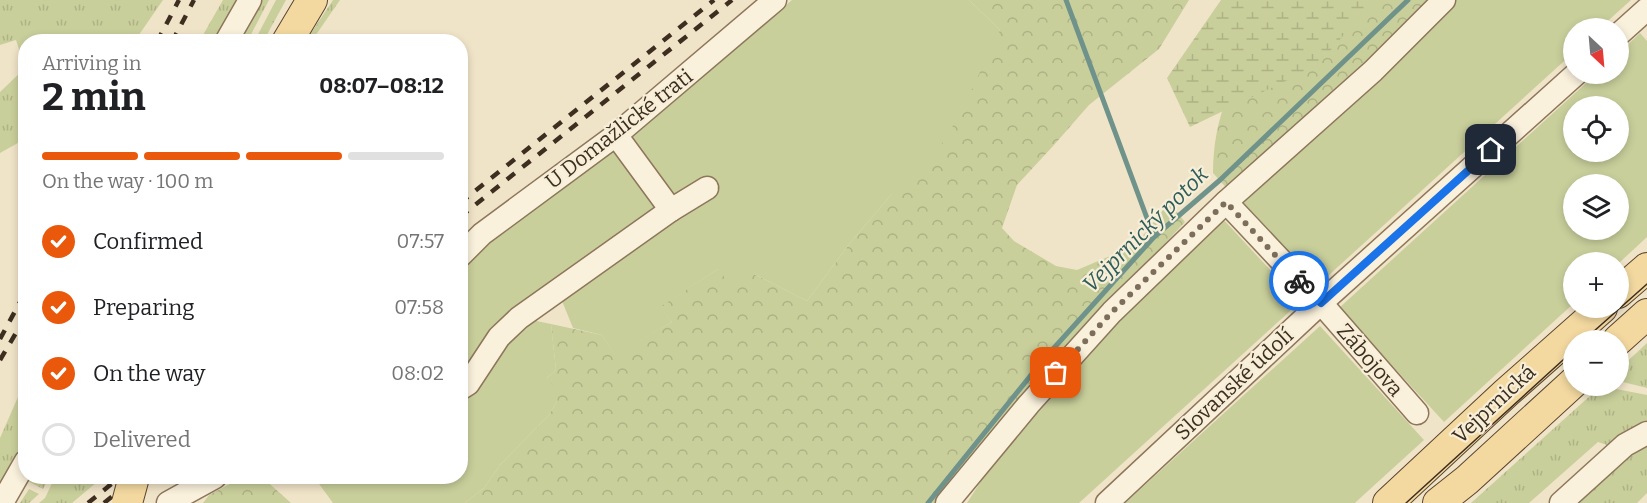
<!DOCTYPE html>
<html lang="en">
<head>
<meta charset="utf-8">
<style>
	body { margin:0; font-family:Bitter,serif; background:#f2f2f2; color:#202124; height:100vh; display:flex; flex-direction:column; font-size:22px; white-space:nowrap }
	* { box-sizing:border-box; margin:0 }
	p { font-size:20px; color:#757577 }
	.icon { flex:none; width:33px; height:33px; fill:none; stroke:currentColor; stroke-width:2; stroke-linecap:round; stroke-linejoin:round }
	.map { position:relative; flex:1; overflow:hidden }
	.sheet { position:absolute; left:18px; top:34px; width:450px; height:450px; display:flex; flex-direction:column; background:#fff; border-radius:24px; box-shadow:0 3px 9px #0003 }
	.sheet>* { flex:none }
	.needle { width:39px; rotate:154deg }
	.controls { position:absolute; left:1563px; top:18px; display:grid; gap:12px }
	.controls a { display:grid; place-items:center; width:66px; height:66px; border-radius:50%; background:#fff; box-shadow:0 3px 9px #0003; font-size:30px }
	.pin { position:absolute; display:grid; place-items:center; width:51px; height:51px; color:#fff; margin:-26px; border-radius:12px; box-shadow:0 3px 9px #0006 }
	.courier { position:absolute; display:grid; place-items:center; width:60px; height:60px; margin:-30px; border:4px solid #1a73e8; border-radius:50%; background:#fff; color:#222; box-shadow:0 2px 8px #0007 }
	.head em { font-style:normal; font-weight:700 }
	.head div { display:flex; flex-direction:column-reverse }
	.head { display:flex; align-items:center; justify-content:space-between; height:102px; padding:0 24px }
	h1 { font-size:39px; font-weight:700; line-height:45px }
	.bar { display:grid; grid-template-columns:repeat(4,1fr); gap:9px 6px; align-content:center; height:72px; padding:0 24px }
	.bar i { height:8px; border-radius:4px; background:#e0e0e0 }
	.bar .selected { background:#ea580c }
	.bar p { grid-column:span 4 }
	ol { padding:0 24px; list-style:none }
	li { display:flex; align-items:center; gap:18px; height:66px }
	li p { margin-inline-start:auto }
	li .icon { padding:6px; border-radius:50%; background:#ea580c; color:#fff; stroke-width:4 }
	li:last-child { color:#757577 }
	li i { width:33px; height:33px; border:3px solid #e0e0e0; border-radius:50% }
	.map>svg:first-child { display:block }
	.grass { fill:url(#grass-tufts) }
	.forest { fill:url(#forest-crowns) }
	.wetland { fill:url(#wetland-marsh) }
	.garden { fill:#c9cf9b; fill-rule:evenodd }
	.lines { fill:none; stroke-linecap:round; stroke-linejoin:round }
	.stream { stroke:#6f938a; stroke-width:5 }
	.minor-casing { stroke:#8d765c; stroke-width:25 }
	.major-casing { stroke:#5b4430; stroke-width:32 }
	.minor { stroke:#faf1dc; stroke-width:22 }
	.major { stroke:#f3d9a0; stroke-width:30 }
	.tram { stroke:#3d2e20; stroke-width:1.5 }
	.rail { stroke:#3d2e20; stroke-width:4.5; stroke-dasharray:10 10; stroke-linecap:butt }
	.major-bridge-casing { stroke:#5b4430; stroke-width:32; stroke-linecap:butt }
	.major-bridge { stroke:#f3d9a0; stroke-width:30 }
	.done { stroke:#7c6e5b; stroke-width:6; stroke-dasharray:0 10.8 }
	.route { stroke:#1a73e8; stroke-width:8 }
	.labels { text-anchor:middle; stroke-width:4.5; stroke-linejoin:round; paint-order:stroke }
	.street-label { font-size:21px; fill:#3d2e20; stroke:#f7eed8 }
	.water-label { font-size:22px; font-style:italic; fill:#2f5d5a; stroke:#f7eed8 }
</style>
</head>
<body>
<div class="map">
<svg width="1647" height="503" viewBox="0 0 1647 503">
	<defs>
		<pattern id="grass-tufts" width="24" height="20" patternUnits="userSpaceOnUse" patternTransform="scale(1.5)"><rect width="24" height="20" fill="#c9cf9b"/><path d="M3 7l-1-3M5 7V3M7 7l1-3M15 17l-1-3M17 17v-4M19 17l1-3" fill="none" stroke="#aeb285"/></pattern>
		<pattern id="forest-crowns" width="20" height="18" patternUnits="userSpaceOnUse" patternTransform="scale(1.5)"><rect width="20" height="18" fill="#c9cf9b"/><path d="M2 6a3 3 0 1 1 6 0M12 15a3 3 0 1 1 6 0" fill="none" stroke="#aeb285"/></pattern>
		<pattern id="wetland-marsh" width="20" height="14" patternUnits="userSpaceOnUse" patternTransform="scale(1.5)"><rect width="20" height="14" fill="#c9cf9b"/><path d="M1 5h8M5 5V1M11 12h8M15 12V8" fill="none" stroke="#aeb285"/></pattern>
	</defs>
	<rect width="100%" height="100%" fill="#f0e4c8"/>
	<g class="grass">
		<path d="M0,0h163l-29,42h-108l-1,97 -25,14v-61l25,-24 -9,-28 -16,5z"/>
		<path d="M223,0h13l-22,42h-15z"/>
		<path d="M260,0h9l-22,42h-7z"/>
		<path d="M276,0h10l-23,42h-9z"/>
		<path d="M333,0h7l-29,42h-6z"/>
		<path d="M1647,343v45l-28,-7v-12z"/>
		<path d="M25,381v57l-25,47v-47z"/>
		<path d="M1601,386l46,9v25l-36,24 -4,1 -9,-3 -69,61h-58z"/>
		<path d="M1647,440v53l-10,10h-64z"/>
		<path d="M29,477h20l-6,12 -15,-8z"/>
		<path d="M55,477h48l-31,26h-33l6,-5z"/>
		<path d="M29,489l10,5 -10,9h-9z"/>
	</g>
	<g class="forest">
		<path d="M969,0h220l-30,49 -70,56 -35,40 -37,40 -15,43 12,13 42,25 21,4 59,-25 33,-43 16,20 -178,193 -72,88h-470l19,-15 16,-23 49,-50 8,-14 -10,-23 9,-8 -5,-46 51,11 13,20 57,-33 -13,-15 59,-38 36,5 53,27 43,-58 41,-48 109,-165z"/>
		<path d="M1358,0h71l-66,68 -133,124 -17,-19c0,-29 5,-53 15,-79z"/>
		<path d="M246,477h16l29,26h-88l6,-8 32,-17z"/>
	</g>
	<path class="wetland" d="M1221,0h153l-57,66 -127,61 -23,-49z"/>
	<g class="garden">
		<path d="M792,0h177l31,30 -41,86 -18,29 -50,50 -41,48 -43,58 -53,-27 -21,14 -15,-19 -58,38 12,15 -57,34 -13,-21 -29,-7 -11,-27 152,-106 -39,1 -45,-59z"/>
		<path d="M1453,0h178l-31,28h-26l-1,25 -255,232 -77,-85z"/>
		<path d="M1640,33l7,8v196l-28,26 -45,-1 -1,42 -129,118 -105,-114 257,-234h22l1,-21zM1574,106h44v46h-44zM1574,184h44v46h-44z"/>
		<path d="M610,150l11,4 37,54 -197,168v-110l24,-25z"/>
		<path d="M1221,217l79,85 -221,201h-112l28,-44 78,-98z"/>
		<path d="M527,319l24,5 5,46 -9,8 8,10 2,13 -8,14 -49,50 -16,23 -19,15h-132l-19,-26h146l1,-82z"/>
		<path d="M1320,326l104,114 -67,61 -2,2h-230z"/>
	</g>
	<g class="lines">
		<g class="stream">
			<path d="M1066,0l88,237"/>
			<path d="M928,503l116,-144 110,-122 66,-57 188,-180"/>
		</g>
		<defs>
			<g id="minor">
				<path d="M1618,35l29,-26"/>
				<path d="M226,42l24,-42"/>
				<path d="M1226,202l95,101 96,110"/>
				<path d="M671,210l36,-22"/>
				<path d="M460,256l22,-22 134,-99 159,-135"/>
				<path d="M460,389l8,-5 31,-47 20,-19 152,-108 -55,-75"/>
				<path d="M2,503l24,-42"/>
				<path d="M168,503l47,-26"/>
				<path d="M947,503l82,-99 83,-92 114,-110 147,-131 71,-71"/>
				<path d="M1107,503l214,-200 255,-229"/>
				<path d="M1561,503l64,-58 22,-12"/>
			</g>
			<g id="major">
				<path d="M287,42l25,-42"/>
				<path d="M1618,293l29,-25"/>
				<path d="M1618,340l29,-26"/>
				<path d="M1388,503l118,-110 96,-85"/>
				<path d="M1438,503l29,-23 107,-98"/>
			</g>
		</defs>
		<use href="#minor" class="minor-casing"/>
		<use href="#major" class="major-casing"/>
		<use href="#minor" class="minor"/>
		<use href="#major" class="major"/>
		<g class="tram">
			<path d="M1584,340l63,-56"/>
			<path d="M1406,503l168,-153"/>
		</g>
		<g class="rail">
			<path d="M157,42l22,-42"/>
			<path d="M172,42l22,-42"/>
			<path d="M460,203l254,-203"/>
			<path d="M460,217l272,-217"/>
			<path d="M0,339l26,-48"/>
			<path d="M0,360l26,-44"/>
			<path d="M88,503l32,-26"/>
			<path d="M104,503l32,-26"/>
		</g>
		<defs>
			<path id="major-bridge" d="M127,503l7,-26"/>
		</defs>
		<use href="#major-bridge" class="major-bridge-casing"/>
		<use href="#major-bridge" class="major-bridge"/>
	</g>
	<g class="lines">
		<path class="done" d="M1056,373l56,-61 114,-110 73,79"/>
		<path class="route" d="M1299,281l22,22 170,-153"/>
	</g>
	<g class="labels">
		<g class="street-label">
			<text transform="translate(619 129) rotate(-38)" y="7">U Domažlické trati</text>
			<text transform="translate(1370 360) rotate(49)" y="7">Zábojova</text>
			<text transform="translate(1234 384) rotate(-43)" y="7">Slovanské údolí</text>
			<text transform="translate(1494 404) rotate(-43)" y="7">Vejprnická</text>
		</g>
		<g class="water-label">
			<text transform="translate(1145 229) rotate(-45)" y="8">Vejprnický potok</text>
		</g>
	</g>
</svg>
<div class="controls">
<a><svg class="needle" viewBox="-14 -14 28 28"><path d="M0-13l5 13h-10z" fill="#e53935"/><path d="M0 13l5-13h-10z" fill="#757577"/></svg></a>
<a><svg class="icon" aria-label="locate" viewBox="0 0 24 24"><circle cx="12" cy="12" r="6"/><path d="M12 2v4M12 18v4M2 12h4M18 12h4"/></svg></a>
<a><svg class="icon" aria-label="layers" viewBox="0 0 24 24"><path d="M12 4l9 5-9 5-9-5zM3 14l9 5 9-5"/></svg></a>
<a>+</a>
<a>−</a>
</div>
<div class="pin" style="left:1056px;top:373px;background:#ea580c"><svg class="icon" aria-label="bag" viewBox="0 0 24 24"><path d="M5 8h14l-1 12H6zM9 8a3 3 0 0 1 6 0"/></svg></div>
<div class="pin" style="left:1491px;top:150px;background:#1f2937"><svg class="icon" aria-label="home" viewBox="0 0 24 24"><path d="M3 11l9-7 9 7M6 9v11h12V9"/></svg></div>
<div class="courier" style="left:1299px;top:281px"><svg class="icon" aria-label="bike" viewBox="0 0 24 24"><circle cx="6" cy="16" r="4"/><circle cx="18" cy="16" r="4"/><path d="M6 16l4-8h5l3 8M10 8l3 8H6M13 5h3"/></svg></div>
<section class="sheet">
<div class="head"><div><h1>2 min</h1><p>Arriving in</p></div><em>08:07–08:12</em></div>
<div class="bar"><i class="selected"></i><i class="selected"></i><i class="selected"></i><i></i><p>On the way · 100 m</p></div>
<ol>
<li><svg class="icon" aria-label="check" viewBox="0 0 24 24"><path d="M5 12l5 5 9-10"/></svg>Confirmed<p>07:57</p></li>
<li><svg class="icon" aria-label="check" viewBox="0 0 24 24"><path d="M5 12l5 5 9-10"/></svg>Preparing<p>07:58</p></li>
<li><svg class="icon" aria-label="check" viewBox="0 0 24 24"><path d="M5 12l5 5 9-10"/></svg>On the way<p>08:02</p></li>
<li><i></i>Delivered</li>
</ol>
</section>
</div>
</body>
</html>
